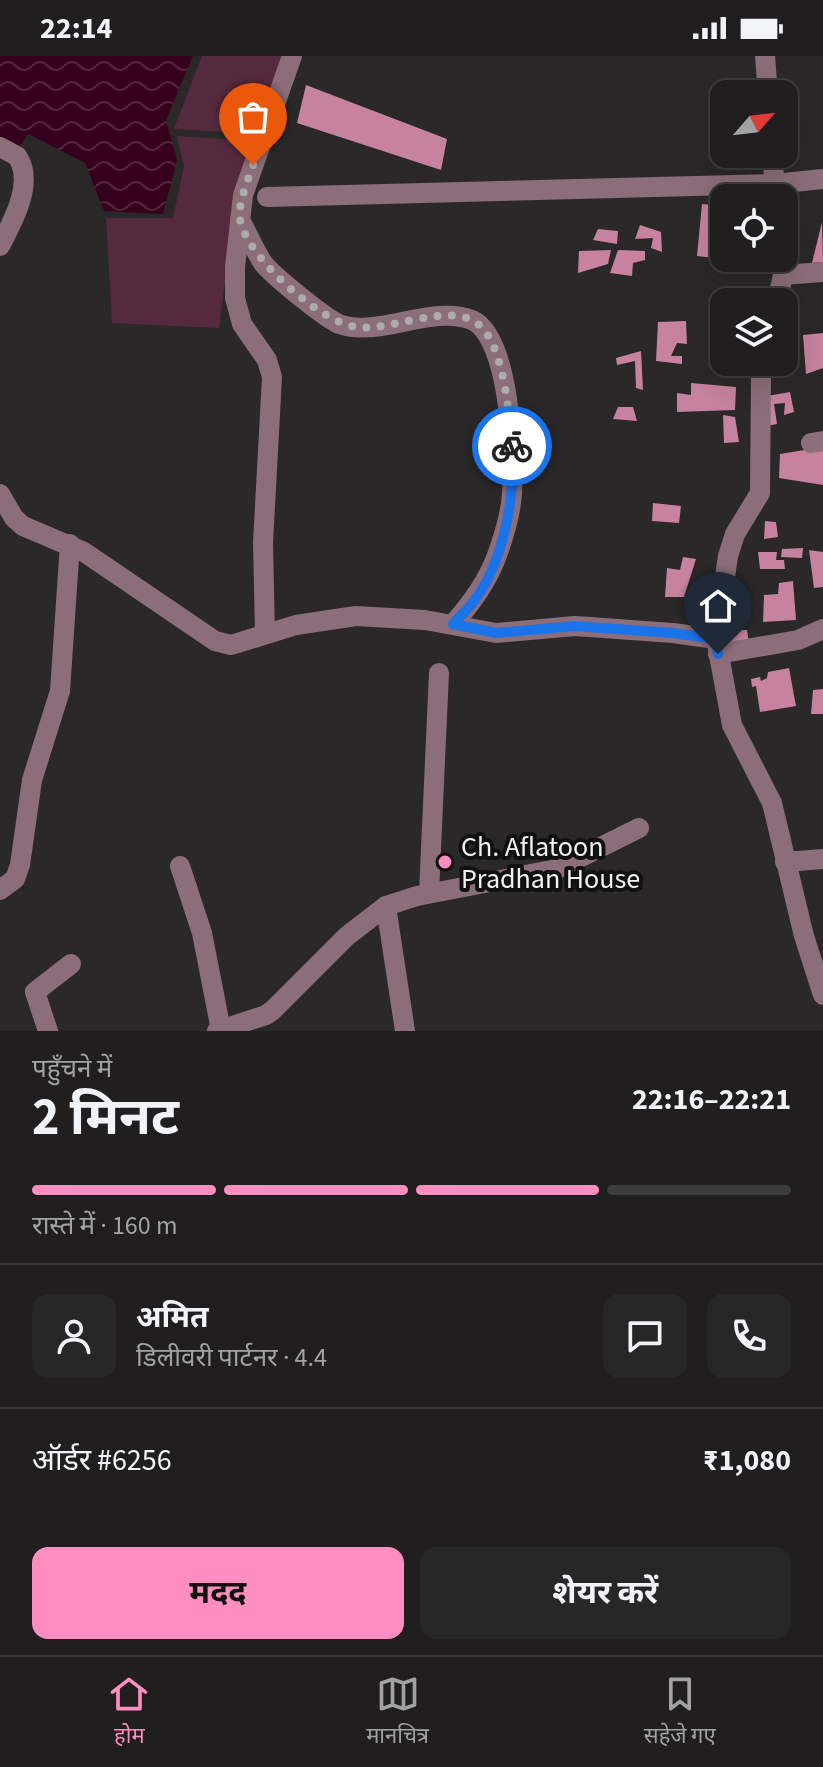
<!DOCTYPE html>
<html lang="hi">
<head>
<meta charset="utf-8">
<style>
	body { margin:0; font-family:"Source Sans 3","Noto Sans Devanagari",sans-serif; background:#282728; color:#f1f3f6; height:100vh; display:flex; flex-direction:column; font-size:30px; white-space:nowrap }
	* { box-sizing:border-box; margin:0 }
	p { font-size:26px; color:#a2a2a4 }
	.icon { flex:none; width:44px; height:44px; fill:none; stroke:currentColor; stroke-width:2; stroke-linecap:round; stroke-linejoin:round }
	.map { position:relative; height:975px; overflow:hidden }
	.side { display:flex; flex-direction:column; background:#201e1f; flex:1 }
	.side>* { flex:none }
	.needle { width:52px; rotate:62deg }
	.fabs { position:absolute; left:710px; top:24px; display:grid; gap:16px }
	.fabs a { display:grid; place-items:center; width:88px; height:88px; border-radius:16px; background:#201e1f; box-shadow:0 8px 32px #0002,0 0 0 2px #3d3c3d; font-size:40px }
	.pin { position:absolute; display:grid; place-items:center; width:68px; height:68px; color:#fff; margin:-82px -34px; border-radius:50% 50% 50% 0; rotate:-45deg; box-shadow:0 0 8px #0007 }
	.pin .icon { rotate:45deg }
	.courier { position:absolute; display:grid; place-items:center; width:80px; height:80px; margin:-40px; border:6px solid #1a73e8; border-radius:50%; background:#fff; color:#222; box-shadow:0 2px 10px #0007 }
	.headline em { font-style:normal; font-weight:700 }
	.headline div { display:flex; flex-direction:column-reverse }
	.headline { display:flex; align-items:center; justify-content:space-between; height:136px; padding:0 32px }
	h1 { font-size:52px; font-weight:700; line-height:60px }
	.bar { display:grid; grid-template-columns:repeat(4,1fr); gap:12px 8px; align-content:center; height:96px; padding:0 32px }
	.bar i { height:10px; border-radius:6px; background:#3d3c3d }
	.bar .selected { background:#fd8ebf }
	.bar p { grid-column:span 4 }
	.line { display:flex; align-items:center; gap:20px; padding:0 32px; border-top:2px solid #3d3c3d }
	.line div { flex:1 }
	.round { display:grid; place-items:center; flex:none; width:84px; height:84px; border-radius:16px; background:#282728 }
	.cta { display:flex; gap:16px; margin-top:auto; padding:16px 32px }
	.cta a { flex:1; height:92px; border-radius:16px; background:#fd8ebf; color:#111; font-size:32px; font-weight:700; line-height:92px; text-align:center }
	.cta a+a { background:#282728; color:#f1f3f6 }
	.status { display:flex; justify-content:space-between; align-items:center; height:56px; padding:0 40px; background:#201e1f; direction:ltr }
	.status svg { height:22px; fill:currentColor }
	.tabs { display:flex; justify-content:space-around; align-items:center; height:112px; border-top:2px solid #3d3c3d; background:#201e1f; font-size:22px; color:#a2a2a4 }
	.tabs a { display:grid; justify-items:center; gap:4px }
	.tabs .selected { color:#fd8ebf }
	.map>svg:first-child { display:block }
	.grass { fill:#562a3e }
	.water { fill:url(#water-waves) }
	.building { fill:#c6829f }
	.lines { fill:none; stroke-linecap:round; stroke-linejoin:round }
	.minor { stroke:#8b6e79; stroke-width:20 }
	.done { stroke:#adabac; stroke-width:8; stroke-dasharray:0 14.4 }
	.route { stroke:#1a73e8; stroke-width:10 }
	.poi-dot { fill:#fd8ebf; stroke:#121112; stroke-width:3 }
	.labels { text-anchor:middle; stroke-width:8; stroke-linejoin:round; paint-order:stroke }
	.poi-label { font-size:28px; fill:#f3f1f2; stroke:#121112; text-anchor:start }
</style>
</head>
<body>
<div class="status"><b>22:14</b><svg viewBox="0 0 49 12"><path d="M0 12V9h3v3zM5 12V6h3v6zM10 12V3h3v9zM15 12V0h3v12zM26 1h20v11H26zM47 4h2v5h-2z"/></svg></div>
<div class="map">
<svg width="823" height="975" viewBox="0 0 823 975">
	<defs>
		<pattern id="water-waves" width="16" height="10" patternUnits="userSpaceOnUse" patternTransform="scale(2)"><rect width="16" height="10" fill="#36001d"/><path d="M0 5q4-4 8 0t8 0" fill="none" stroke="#54263e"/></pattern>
	</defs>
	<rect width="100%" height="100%" fill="#2b2829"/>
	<g class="grass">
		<path d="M202,0h82l-28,78 -82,-5z"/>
		<path d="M177,80l77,5 -24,102 -11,85 -107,-5 -6,-105h67l11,-52z"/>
	</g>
	<path class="water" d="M0,0h193l-27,64 11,40 -14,54 -59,-3 -19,-48 -57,-29 -11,17 -17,-9z"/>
	<g class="building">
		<path d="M306,29l141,54 -6,31 -144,-47z"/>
		<path d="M702,148l22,2v53l-27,-3z"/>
		<path d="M822,166l1,40 -11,1z"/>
		<path d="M640,169l21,7 1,20 -11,-4 2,-10 -18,1z"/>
		<path d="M598,173l20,2 -1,13 -24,-4z"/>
		<path d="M611,194l-3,14 -30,9 1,-22z"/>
		<path d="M618,194l27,1v9l-12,3 -1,13 -22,-3z"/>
		<path d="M686,265l1,23 -10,-1 -6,13h11v8l-26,-3 2,-39z"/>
		<path d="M823,277v35l-17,6 -3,-39z"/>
		<path d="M641,295l2,39 -7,-2 -1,-27 -18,4 -1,-7z"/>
		<path d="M691,327l45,4 -1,23 -58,2v-19l14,2z"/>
		<path d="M790,336l4,20 -10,3 1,-12 -11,1 3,20 -15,3v-30z"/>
		<path d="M618,351h15l4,14 -24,-2z"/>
		<path d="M723,359l12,2 4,25 -15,1z"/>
		<path d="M823,391v38l-44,-7 1,-24z"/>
		<path d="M653,447l28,3 -2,17 -27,-2z"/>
		<path d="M765,465l11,1 2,15 -14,2z"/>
		<path d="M803,492l-1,10 -21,-1 1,-8z"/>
		<path d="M809,494l14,2v35l-9,1z"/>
		<path d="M758,496h19l-1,8h8l1,9h-25z"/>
		<path d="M683,501l13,2 -12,38h-19l2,-29 13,2z"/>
		<path d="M793,525l3,39 -33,2 1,-27 14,-1 1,-11z"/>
		<path d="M727,574h20l2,14h-23z"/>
		<path d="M789,612l7,38 -36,6 -4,-26 -4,1 -1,-8 9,-2 1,4 6,-3 1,-6z"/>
		<path d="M823,633v25h-12l2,-24z"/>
	</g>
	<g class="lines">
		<g class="minor">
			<path d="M765,0l3,38"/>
			<path d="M0,91l17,9c18,26 -4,65 -17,90"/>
			<path d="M772,98l4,44"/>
			<path d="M267,141l507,-13 49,-5"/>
			<path d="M240,164c8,14 14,29 23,43 9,12 62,55 76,61 13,5 29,4 42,2 28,-4 64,-17 91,-6 38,17 42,136 40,173 -1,20 -9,46 -16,65 -10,26 -25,46 -43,66"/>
			<path d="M783,219l40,-3"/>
			<path d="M777,246l6,-27 -2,-17"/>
			<path d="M764,306l-3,15 -1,116 -25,41 -7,22 -12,83 16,86 40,78 32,133 19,59"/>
			<path d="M811,387l12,-2"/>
			<path d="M0,438l14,24 9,8 61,26 131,89 16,4 65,-20 60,-9 69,4 71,13 79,-7 98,7 43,6"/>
			<path d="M265,577l-2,-90 9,-166 -5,-17 -25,-36 -7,-26v-31l8,-72 49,-139"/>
			<path d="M718,598l80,-14 25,-11"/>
			<path d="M785,806l38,-3"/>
			<path d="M180,810l22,67 19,97"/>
			<path d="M0,834l15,-11 5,-14 12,-85 28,-89 10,-147"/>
			<path d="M429,837l10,-220"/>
			<path d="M386,850l19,125"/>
			<path d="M48,975l-13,-39 36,-28"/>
			<path d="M217,975l49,-16 7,-5 74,-74 39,-30 31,-10 140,-27 82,-41"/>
		</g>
	</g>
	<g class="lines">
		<path class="done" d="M253,109c-5,16 -15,37 -13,54 6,38 81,104 117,108 34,5 91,-26 121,-3 26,20 31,90 34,122"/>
		<path class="route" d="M512,390c4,47 -8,116 -38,155 -6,8 -14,15 -21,23l43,9 79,-7 98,7 43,6 2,15"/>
	</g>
	<circle class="poi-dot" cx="445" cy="806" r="8"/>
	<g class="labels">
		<g class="poi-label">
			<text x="461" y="800">Ch. Aflatoon<tspan x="461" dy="32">Pradhan House</tspan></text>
		</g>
	</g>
</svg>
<div class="fabs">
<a><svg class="needle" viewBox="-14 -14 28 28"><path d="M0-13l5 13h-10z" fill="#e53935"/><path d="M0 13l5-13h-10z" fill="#a2a2a4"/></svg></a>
<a><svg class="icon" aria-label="locate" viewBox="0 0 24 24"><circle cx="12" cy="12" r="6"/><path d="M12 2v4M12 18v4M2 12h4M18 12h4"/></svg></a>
<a><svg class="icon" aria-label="layers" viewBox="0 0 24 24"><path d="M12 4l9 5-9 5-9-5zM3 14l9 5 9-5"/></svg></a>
</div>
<div class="pin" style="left:253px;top:109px;background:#ea580c"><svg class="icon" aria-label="bag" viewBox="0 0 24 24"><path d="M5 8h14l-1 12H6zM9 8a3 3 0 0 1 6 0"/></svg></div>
<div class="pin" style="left:718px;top:598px;background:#1f2937"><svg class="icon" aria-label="home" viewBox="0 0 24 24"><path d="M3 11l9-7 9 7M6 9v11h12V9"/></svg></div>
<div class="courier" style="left:512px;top:390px"><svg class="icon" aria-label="bike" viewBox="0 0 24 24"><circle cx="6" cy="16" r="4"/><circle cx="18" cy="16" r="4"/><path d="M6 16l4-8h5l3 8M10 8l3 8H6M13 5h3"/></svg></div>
</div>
<section class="side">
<div class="headline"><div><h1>2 मिनट</h1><p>पहुँचने में</p></div><em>22:16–22:21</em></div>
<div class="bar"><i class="selected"></i><i class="selected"></i><i class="selected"></i><i></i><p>रास्ते में · 160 m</p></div>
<div class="line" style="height:144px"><a class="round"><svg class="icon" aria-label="person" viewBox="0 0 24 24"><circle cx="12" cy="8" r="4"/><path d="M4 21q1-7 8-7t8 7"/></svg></a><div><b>अमित</b><p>डिलीवरी पार्टनर · 4.4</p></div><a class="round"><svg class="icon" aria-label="chat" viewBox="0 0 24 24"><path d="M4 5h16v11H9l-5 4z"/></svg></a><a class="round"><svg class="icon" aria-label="phone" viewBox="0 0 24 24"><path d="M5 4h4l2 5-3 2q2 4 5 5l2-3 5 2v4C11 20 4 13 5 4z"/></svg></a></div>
<div class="line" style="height:104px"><div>ऑर्डर #6256</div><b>₹1,080</b></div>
<div class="cta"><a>मदद</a><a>शेयर करें</a></div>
</section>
<nav class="tabs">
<a class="selected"><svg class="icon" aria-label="home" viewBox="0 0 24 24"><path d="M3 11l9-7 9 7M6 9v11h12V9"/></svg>होम</a>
<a><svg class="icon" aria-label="map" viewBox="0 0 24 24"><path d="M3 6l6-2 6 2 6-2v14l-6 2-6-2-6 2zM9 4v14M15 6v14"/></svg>मानचित्र</a>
<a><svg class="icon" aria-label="saved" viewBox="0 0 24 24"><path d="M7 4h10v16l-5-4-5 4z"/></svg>सहेजे गए</a>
</nav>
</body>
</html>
